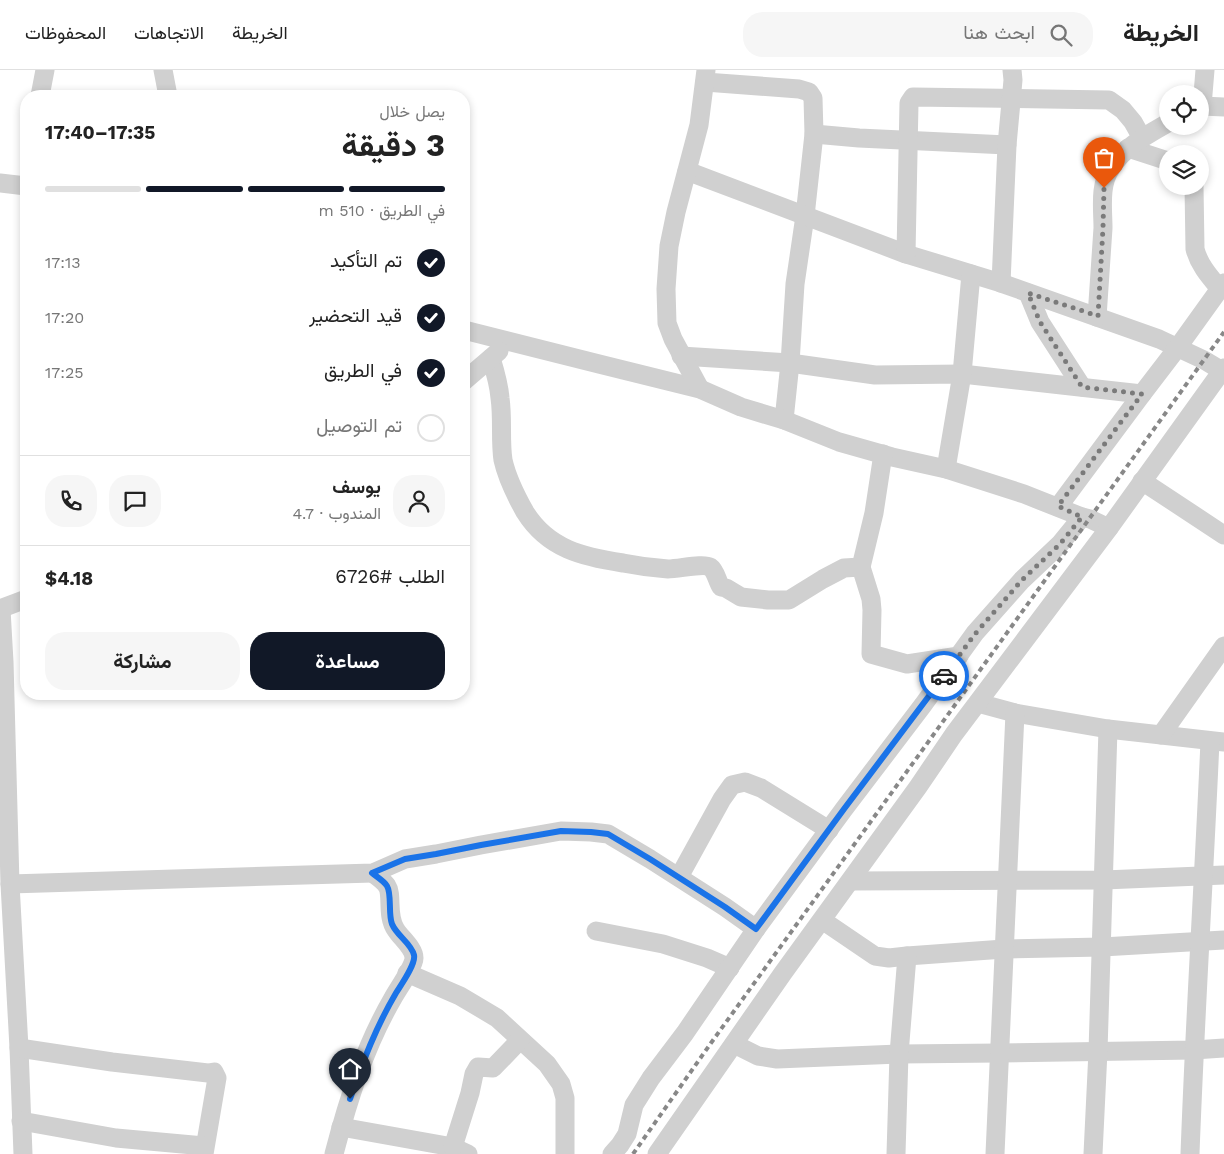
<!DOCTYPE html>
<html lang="ar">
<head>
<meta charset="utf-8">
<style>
	body { margin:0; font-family:"Work Sans",Vazirmatn,sans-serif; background:#f6f6f6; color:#222; direction:rtl; height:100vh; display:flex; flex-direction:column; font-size:19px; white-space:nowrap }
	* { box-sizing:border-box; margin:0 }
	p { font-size:16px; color:#767676 }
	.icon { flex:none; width:28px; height:28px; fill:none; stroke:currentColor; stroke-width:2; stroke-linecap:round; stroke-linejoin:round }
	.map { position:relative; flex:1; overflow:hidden; direction:ltr }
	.sheet { position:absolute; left:20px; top:20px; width:450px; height:610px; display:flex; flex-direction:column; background:#fff; border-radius:20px; box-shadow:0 2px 8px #0003; direction:rtl }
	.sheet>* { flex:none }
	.controls { position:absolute; left:1159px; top:15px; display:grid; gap:10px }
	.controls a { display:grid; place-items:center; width:50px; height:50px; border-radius:50%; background:#fff; box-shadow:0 2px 8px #0003; font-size:25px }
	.pin { position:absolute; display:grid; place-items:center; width:42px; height:42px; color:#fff; margin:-51px -21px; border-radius:50% 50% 50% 0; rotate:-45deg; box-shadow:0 0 5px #0007 }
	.pin .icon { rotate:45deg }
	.courier { position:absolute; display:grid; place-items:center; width:50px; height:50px; margin:-25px; border:4px solid #1a73e8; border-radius:50%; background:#fff; color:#222; box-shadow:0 1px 6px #0007 }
	.overview em { font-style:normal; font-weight:700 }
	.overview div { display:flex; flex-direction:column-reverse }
	.overview { display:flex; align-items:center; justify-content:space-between; height:85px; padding:0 25px }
	h1 { font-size:32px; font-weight:700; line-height:38px }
	.bar { display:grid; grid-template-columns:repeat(4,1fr); gap:8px 5px; align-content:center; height:60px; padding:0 25px }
	.bar i { height:6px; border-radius:4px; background:#e0e0e0 }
	.bar .on { background:#111827 }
	.bar p { grid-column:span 4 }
	.line { display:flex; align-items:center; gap:12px; padding:0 25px; border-top:1px solid #e0e0e0 }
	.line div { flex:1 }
	.round { display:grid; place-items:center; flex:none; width:52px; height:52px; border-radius:20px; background:#f6f6f6 }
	ol { padding:0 25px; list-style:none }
	li { display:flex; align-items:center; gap:15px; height:55px }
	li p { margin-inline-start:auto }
	li .icon { padding:5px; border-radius:50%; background:#111827; color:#fff; stroke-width:4 }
	li:last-child { color:#767676 }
	li i { width:28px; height:28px; border:2px solid #e0e0e0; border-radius:50% }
	.primary-button { display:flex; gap:10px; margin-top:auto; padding:10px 25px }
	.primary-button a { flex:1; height:58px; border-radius:20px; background:#111827; color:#fff; font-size:20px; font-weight:700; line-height:58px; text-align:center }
	.primary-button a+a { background:#f6f6f6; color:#222 }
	header { display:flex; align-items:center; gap:30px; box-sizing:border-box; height:70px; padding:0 25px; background:#fff; border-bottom:1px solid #e0e0e0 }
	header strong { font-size:24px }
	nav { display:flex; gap:28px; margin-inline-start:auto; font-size:18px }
	.search { width:350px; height:45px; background:#f6f6f6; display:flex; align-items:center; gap:12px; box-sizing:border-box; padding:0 18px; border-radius:20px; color:#767676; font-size:19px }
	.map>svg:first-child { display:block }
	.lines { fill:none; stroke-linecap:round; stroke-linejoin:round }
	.minor { stroke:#d0d0d0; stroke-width:19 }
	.rail { stroke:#888; stroke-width:4; stroke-dasharray:5 4; stroke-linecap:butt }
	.done { stroke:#7a7a7a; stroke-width:5; stroke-dasharray:0 9 }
	.route { stroke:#1a73e8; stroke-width:6 }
</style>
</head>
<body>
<header>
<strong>الخريطة</strong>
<div class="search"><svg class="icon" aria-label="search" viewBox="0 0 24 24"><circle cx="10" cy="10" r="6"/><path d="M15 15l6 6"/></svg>ابحث هنا</div>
<nav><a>الخريطة</a><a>الاتجاهات</a><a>المحفوظات</a></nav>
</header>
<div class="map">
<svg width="1224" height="1084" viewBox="0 0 1224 1084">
	<rect width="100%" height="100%" fill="#fff"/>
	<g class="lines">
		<g class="minor">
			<path d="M163,0l5,26"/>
			<path d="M705,12l94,7 10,3 4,6 1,36 -9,82 -10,68 -5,79 -6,57"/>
			<path d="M40,26l5,-26"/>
			<path d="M1202,36l3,-36"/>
			<path d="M1200,37l2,-1 22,1"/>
			<path d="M814,64l45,4 148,7"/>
			<path d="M1128,78l40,13"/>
			<path d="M687,101l219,83 95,29 158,56 45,21 18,11"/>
			<path d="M0,113l26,3"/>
			<path d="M1194,116l1,63c4,16 15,28 25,40"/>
			<path d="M906,184l3,-151 4,-6 196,3 14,10 10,12 9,16"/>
			<path d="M1001,213l6,-138 6,-65 -1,-10"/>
			<path d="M1028,223l12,29 42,65"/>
			<path d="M1097,247c2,-30 4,-59 6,-89 0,-19 -4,-43 8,-60 13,-21 36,-33 57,-45"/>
			<path d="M464,260l135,34 101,25 41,18 43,13 55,22 53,15 54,12 78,25 58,23 8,2 19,9"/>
			<path d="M681,286l109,7 85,12 87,-1 180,20"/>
			<path d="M491,288c4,13 8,26 9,40 3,21 0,42 3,62 4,18 13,36 22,52 23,37 58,45 98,51 15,3 30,5 45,6 11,0 35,-6 42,-2 6,4 7,14 11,20l5,1 15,9 27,3h21l34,-21 21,-11 17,-1 10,32 1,11 -1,44 36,10 52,-8"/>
			<path d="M464,311l35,-30"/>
			<path d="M700,319l-27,-50 -6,-16 -1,-34 3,-43 7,-34 23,-87 7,-55"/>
			<path d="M946,399l16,-95 9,-100"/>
			<path d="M1142,411l82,54"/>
			<path d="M1058,437l84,-113 36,-47 46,-64"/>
			<path d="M861,497l13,-54 9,-59"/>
			<path d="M0,539l26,-10"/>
			<path d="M1,539l3,53 6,222 9,164 4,106"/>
			<path d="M978,633l37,10 93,16 116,13"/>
			<path d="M1161,665l63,-89"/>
			<path d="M679,807l43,-78 10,-14 13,-3 16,6 68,42"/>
			<path d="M851,811l253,-1 120,-5"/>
			<path d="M10,814l363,-11 32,-14 31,-5 45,-9 80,-14 30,1 17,2 42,25 75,48 31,22"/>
			<path d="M822,850l53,36 14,2 18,-2 97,-7 98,-2 122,-7"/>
			<path d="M596,861l67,13 44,14 23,10"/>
			<path d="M407,903l53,23 37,22 50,46 14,20 4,14v56"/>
			<path d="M734,974l24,12 19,3 122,-5 100,-1 195,-3 30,-2"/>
			<path d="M19,978l93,14 96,11 6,-1 3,6 -13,76"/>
			<path d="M21,1051l95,17 88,8"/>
			<path d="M341,1057l112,20 15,7"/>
			<path d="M453,1077l17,-54 4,-19 4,-7 15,1 27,-28"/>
			<path d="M334,1084c14,-54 31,-108 59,-156 5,-9 21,-32 21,-40 0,-10 -13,-20 -18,-28 -10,-14 -3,-35 -9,-44 -3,-5 -10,-9 -14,-13"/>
			<path d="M612,1084l8,-9 7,-11 7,-29 17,-27 34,-45 71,-104 88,-120 79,-104 52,-72 47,-53 38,-36 22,-27"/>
			<path d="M657,1084l126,-181 135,-186 36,-53 155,-206 115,-160"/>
			<path d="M896,1084l3,-100 8,-98"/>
			<path d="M995,1084l20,-441"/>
			<path d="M1093,1084l5,-103 10,-322"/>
			<path d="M1190,1084c5,-138 14,-276 20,-413"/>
		</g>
		<path class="rail" d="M633,1084l78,-111 513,-711"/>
	</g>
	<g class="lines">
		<path class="done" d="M944,606l31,-42 47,-54 38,-36 22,-27 -24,-11 84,-112 -60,-7 -42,-65 -12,-29 70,23 5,-88 1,-40"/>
		<path class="route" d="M350,1029c13,-38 26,-72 46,-106 5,-8 20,-29 18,-38 -3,-12 -17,-19 -22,-31 -4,-10 0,-30 -5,-38 -3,-5 -10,-9 -15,-13l33,-14 31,-5 45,-9 80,-14 30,1 17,2 42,25 75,48 31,22 88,-120 100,-133"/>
	</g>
</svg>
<div class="controls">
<a><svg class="icon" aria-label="locate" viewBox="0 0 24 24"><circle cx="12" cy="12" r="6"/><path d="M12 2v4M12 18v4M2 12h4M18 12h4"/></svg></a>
<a><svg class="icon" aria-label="layers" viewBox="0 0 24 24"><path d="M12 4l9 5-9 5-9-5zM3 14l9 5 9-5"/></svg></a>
</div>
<div class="pin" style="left:1104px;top:118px;background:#ea580c"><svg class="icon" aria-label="bag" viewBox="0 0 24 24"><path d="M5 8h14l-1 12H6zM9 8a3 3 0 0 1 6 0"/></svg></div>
<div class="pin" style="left:350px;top:1029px;background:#1f2937"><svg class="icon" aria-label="home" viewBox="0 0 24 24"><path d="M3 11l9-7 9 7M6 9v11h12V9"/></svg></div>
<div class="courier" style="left:944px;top:606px"><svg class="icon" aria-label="car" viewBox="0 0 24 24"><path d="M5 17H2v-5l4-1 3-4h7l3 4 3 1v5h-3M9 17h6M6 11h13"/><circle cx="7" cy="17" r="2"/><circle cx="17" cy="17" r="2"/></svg></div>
<section class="sheet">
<div class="overview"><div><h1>3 دقيقة</h1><p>يصل خلال</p></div><em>17:35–17:40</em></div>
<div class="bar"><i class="on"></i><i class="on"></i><i class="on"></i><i></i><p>في الطريق · 510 m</p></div>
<ol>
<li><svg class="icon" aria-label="check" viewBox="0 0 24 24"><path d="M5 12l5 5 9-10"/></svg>تم التأكيد<p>17:13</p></li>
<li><svg class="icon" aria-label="check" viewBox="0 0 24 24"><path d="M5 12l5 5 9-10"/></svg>قيد التحضير<p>17:20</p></li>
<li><svg class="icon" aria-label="check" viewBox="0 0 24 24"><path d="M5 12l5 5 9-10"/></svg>في الطريق<p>17:25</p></li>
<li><i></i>تم التوصيل</li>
</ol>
<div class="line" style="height:90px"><a class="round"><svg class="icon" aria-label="person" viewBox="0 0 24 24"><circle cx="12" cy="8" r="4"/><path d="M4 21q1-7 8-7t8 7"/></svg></a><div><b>يوسف</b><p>المندوب · 4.7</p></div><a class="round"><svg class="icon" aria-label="chat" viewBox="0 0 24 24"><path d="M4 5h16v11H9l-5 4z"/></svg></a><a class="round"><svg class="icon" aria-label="phone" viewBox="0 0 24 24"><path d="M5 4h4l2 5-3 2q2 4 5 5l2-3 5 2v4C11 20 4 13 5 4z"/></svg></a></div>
<div class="line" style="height:65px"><div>الطلب #6726</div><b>$4.18</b></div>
<div class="primary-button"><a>مساعدة</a><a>مشاركة</a></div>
</section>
</div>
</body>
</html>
